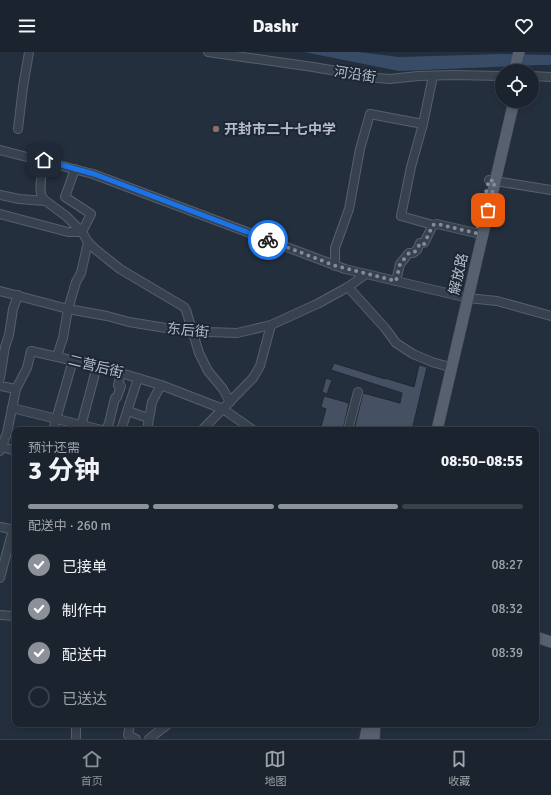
<!DOCTYPE html>
<html lang="zh">
<head>
<meta charset="utf-8">
<style>
	body { margin:0; font-family:Signika,"Noto Sans SC",sans-serif; background:#242b36; color:#f1f3f6; height:100vh; display:flex; flex-direction:column; font-size:15px; white-space:nowrap }
	* { box-sizing:border-box; margin:0 }
	p { font-size:13px; color:#a0a4aa }
	.icon { flex:none; width:22px; height:22px; fill:none; stroke:currentColor; stroke-width:2; stroke-linecap:round; stroke-linejoin:round }
	.map { position:relative; flex:1; overflow:hidden }
	.drawer { position:absolute; left:12px; top:375px; width:527px; height:300px; display:flex; flex-direction:column; background:#1b232e; border-radius:8px; box-shadow:0 2px 6px #0003,0 0 0 1px #39404a }
	.drawer>* { flex:none }
	.tools { position:absolute; left:495px; top:12px; display:grid; gap:8px }
	.tools a { display:grid; place-items:center; width:44px; height:44px; border-radius:50%; background:#1b232e; box-shadow:0 2px 6px #0003,0 0 0 1px #39404a; font-size:20px }
	.pin { position:absolute; display:grid; place-items:center; width:34px; height:34px; color:#fff; margin:-17px; border-radius:8px; box-shadow:0 2px 6px #0006 }
	.courier { position:absolute; display:grid; place-items:center; width:40px; height:40px; margin:-20px; border:3px solid #1a73e8; border-radius:50%; background:#fff; color:#222; box-shadow:0 1px 5px #0007 }
	.head em { font-style:normal; font-weight:700 }
	.head div { display:flex; flex-direction:column-reverse }
	.head { display:flex; align-items:center; justify-content:space-between; height:68px; padding:0 16px }
	h1 { font-size:26px; font-weight:700; line-height:30px }
	.bar { display:grid; grid-template-columns:repeat(4,1fr); gap:6px 4px; align-content:center; height:48px; padding:0 16px }
	.bar i { height:5px; border-radius:3px; background:#39404a }
	.bar .active { background:#8c9099 }
	.bar p { grid-column:span 4 }
	ol { padding:0 16px; list-style:none }
	li { display:flex; align-items:center; gap:12px; height:44px }
	li p { margin-inline-start:auto }
	li .icon { padding:4px; border-radius:50%; background:#8c9099; color:#fff; stroke-width:4 }
	li:last-child { color:#a0a4aa }
	li i { width:22px; height:22px; border:2px solid #39404a; border-radius:50% }
	header { display:flex; justify-content:space-between; align-items:center; height:52px; padding:0 16px; background:#1b232e; font-size:18px; font-weight:700 }
	.tabs { display:flex; justify-content:space-around; align-items:center; height:56px; border-top:1px solid #39404a; background:#1b232e; font-size:11px; color:#a0a4aa }
	.tabs a { display:grid; justify-items:center; gap:2px }
	.tabs .active { color:#8c9099 }
	.map>svg:first-child { display:block }
	.water { fill:#394c67 }
	.building { fill:#455162; stroke:#1f2835 }
	.lines { fill:none; stroke-linecap:round; stroke-linejoin:round }
	.minor-casing { stroke:#565f6c; stroke-width:10 }
	.major-casing { stroke:#414a57; stroke-width:12 }
	.minor { stroke:#38414e; stroke-width:8 }
	.major { stroke:#56606e; stroke-width:11 }
	.done { stroke:#828b98; stroke-width:4; stroke-dasharray:0 7.2 }
	.route { stroke:#1a73e8; stroke-width:5 }
	.education-dot { fill:#8d6e63; stroke:#1d2633; stroke-width:1.5 }
	.labels { text-anchor:middle; stroke-width:4; stroke-linejoin:round; paint-order:stroke }
	.street-label { font-size:14px; fill:#b4bcc9; stroke:#1d2633 }
	.poi-label { font-size:14px; font-weight:bold; fill:#b4bcc9; stroke:#1d2633; text-anchor:start }
</style>
</head>
<body>
<header><svg class="icon" aria-label="menu" viewBox="0 0 24 24"><path d="M4 6h16M4 12h16M4 18h16"/></svg>Dashr<svg class="icon" aria-label="heart" viewBox="0 0 24 24"><path d="M12 20l-8-8c-3-5 5-10 8-4 3-6 11-1 8 4z"/></svg></header>
<div class="map">
<svg width="551" height="687" viewBox="0 0 551 687">
	<rect width="100%" height="100%" fill="#242f3e"/>
	<path class="water" d="M304,0h54l41,5 103,-3 49,1v10h-13l-139,6z"/>
	<g class="building">
		<path d="M334,311l51,16v-1l29,9 5,-22 8,2 -15,63h-58l9,-37 37,10 2,-10 -71,-23z"/>
		<path d="M326,326l6,2 -5,14 -5,-2z"/>
		<path d="M324,344l25,7 -6,27h-23l6,-21 -5,-2z"/>
	</g>
	<g class="lines">
		<defs>
			<g id="minor">
				<path d="M208,0l105,15 65,11 12,1 28,-3 35,-1 49,1"/>
				<path d="M532,24l19,1"/>
				<path d="M423,72l-12,43 -10,49 32,9 4,-1 39,9"/>
				<path d="M18,77l5,-42 6,-35"/>
				<path d="M0,98l93,24 252,95 123,29 29,3 54,15"/>
				<path d="M44,109c-1,10 -7,28 -1,38l23,17 16,16 6,10 7,7 25,20 64,38 2,3 13,43 9,18 15,18 7,13"/>
				<path d="M489,128l62,10"/>
				<path d="M0,143l19,4 26,2"/>
				<path d="M0,162l68,18h14l9,-18 -26,-17 10,-28"/>
				<path d="M335,214v-18l14,-39 11,-60 10,-35 53,10 10,-48"/>
				<path d="M396,229l4,-17 9,-11h4l4,-3 3,-7h4l9,-18"/>
				<path d="M348,235l37,41 11,15 17,11 19,8 14,4"/>
				<path d="M0,239l68,18 39,7 22,6 49,8 30,2 29,1 34,-8 48,-22 29,-16 18,-13"/>
				<path d="M57,304l6,-18 5,-29 8,-27 5,-9 7,-31"/>
				<path d="M0,326l5,-31 4,-12 4,-26 5,-14"/>
				<path d="M0,334l16,3"/>
				<path d="M12,356l90,22"/>
				<path d="M128,359l20,7"/>
				<path d="M53,378l20,-70"/>
				<path d="M80,378l17,-64"/>
				<path d="M106,378l3,-7 6,-25 2,-1 4,-11 -3,-1 3,-12"/>
				<path d="M121,378l17,-52"/>
				<path d="M147,378l5,-28 9,-17"/>
				<path d="M202,378l51,-52 7,-12 11,-41"/>
				<path d="M348,378l10,-38"/>
				<path d="M0,394l15,5"/>
				<path d="M0,399l7,-18 9,-44 11,-21 4,-17 66,15 64,19 62,24 30,21"/>
				<path d="M0,475l15,3"/>
				<path d="M0,526l13,-49"/>
				<path d="M0,563l15,1"/>
				<path d="M130,672l-2,11 8,4"/>
				<path d="M76,687v-15"/>
				<path d="M149,687l19,-15"/>
			</g>
			<g id="major">
				<path d="M514,19l5,-19"/>
				<path d="M437,378l77,-329"/>
				<path d="M536,585l15,5"/>
				<path d="M365,687l3,-15"/>
				<path d="M374,687l1,-15"/>
			</g>
		</defs>
		<use href="#minor" class="minor-casing"/>
		<use href="#major" class="major-casing"/>
		<use href="#minor" class="minor"/>
		<use href="#major" class="major"/>
	</g>
	<g class="lines">
		<path class="done" d="M268,188l68,26 60,15 4,-17 9,-11h4l4,-3 3,-7 4,1 9,-19 4,-1 39,9 13,-53 6,1 -7,29"/>
		<path class="route" d="M44,108l50,14 24,9 150,57"/>
	</g>
	<circle class="education-dot" cx="216" cy="77" r="4"/>
	<g class="labels">
		<g class="street-label">
			<text transform="translate(355 22) rotate(9)" y="5">河沿街</text>
			<text transform="translate(458 222) rotate(-77)" y="5">解放路</text>
			<text transform="translate(188 278) rotate(6)" y="5">东后街</text>
			<text transform="translate(96 314) rotate(14)" y="5">二营后街</text>
		</g>
		<g class="poi-label">
			<text x="224" y="82">开封市二十七中学</text>
		</g>
	</g>
</svg>
<div class="tools">
<a><svg class="icon" aria-label="locate" viewBox="0 0 24 24"><circle cx="12" cy="12" r="6"/><path d="M12 2v4M12 18v4M2 12h4M18 12h4"/></svg></a>
</div>
<div class="pin" style="left:488px;top:158px;background:#ea580c"><svg class="icon" aria-label="bag" viewBox="0 0 24 24"><path d="M5 8h14l-1 12H6zM9 8a3 3 0 0 1 6 0"/></svg></div>
<div class="pin" style="left:44px;top:108px;background:#1f2937"><svg class="icon" aria-label="home" viewBox="0 0 24 24"><path d="M3 11l9-7 9 7M6 9v11h12V9"/></svg></div>
<div class="courier" style="left:268px;top:188px"><svg class="icon" aria-label="bike" viewBox="0 0 24 24"><circle cx="6" cy="16" r="4"/><circle cx="18" cy="16" r="4"/><path d="M6 16l4-8h5l3 8M10 8l3 8H6M13 5h3"/></svg></div>
<section class="drawer">
<div class="head"><div><h1>3 分钟</h1><p>预计还需</p></div><em>08:50–08:55</em></div>
<div class="bar"><i class="active"></i><i class="active"></i><i class="active"></i><i></i><p>配送中 · 260 m</p></div>
<ol>
<li><svg class="icon" aria-label="check" viewBox="0 0 24 24"><path d="M5 12l5 5 9-10"/></svg>已接单<p>08:27</p></li>
<li><svg class="icon" aria-label="check" viewBox="0 0 24 24"><path d="M5 12l5 5 9-10"/></svg>制作中<p>08:32</p></li>
<li><svg class="icon" aria-label="check" viewBox="0 0 24 24"><path d="M5 12l5 5 9-10"/></svg>配送中<p>08:39</p></li>
<li><i></i>已送达</li>
</ol>
</section>
</div>
<nav class="tabs">
<a class="active"><svg class="icon" aria-label="home" viewBox="0 0 24 24"><path d="M3 11l9-7 9 7M6 9v11h12V9"/></svg>首页</a>
<a><svg class="icon" aria-label="map" viewBox="0 0 24 24"><path d="M3 6l6-2 6 2 6-2v14l-6 2-6-2-6 2zM9 4v14M15 6v14"/></svg>地图</a>
<a><svg class="icon" aria-label="saved" viewBox="0 0 24 24"><path d="M7 4h10v16l-5-4-5 4z"/></svg>收藏</a>
</nav>
</body>
</html>
